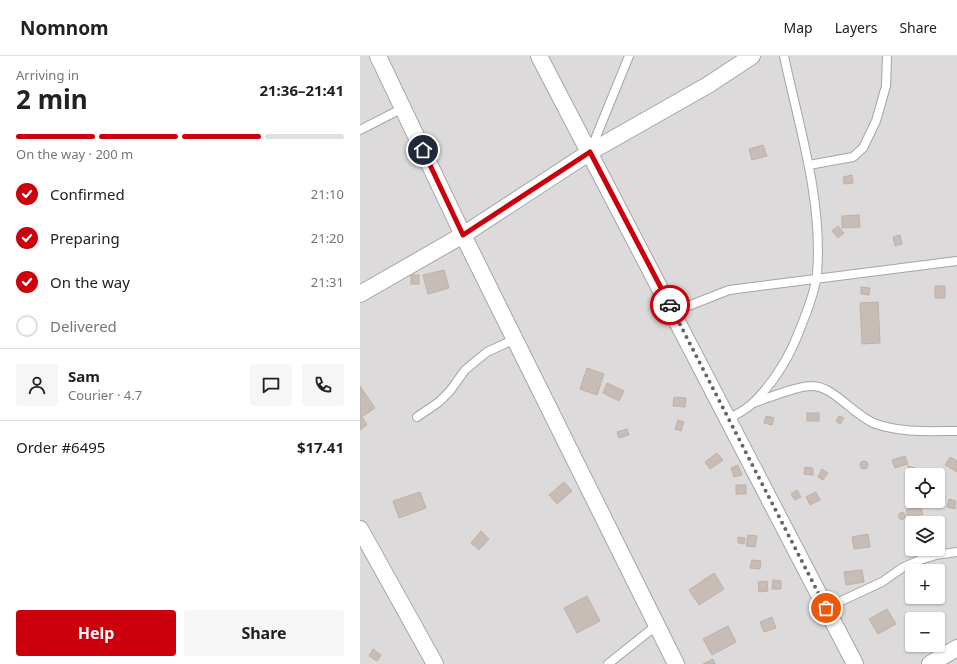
<!DOCTYPE html>
<html lang="en">
<head>
<meta charset="utf-8">
<style>
	body { margin:0; font-family:"Noto Sans",sans-serif; background:#f6f6f6; color:#202124; height:100vh; display:flex; flex-direction:column; font-size:15px; white-space:nowrap }
	* { box-sizing:border-box; margin:0 }
	p { font-size:13px; color:#757577 }
	.icon { flex:none; width:22px; height:22px; fill:none; stroke:currentColor; stroke-width:2; stroke-linecap:round; stroke-linejoin:round }
	.map { position:relative; flex:1; overflow:hidden }
	.drawer { display:flex; flex-direction:column; background:#fff; width:360px }
	.drawer>* { flex:none }
	.buttons { position:absolute; left:545px; top:412px; display:grid; gap:8px }
	.buttons a { display:grid; place-items:center; width:40px; height:40px; border-radius:4px; background:#fff; box-shadow:0 1px 3px #0004; font-size:20px }
	.pin { position:absolute; display:grid; place-items:center; width:34px; height:34px; color:#fff; margin:-17px; border:2px solid #fff; border-radius:50%; box-shadow:0 1px 4px #0007 }
	.courier { position:absolute; display:grid; place-items:center; width:40px; height:40px; margin:-20px; border:3px solid #cb000c; border-radius:50%; background:#fff; color:#222; box-shadow:0 1px 5px #0007 }
	.headline em { font-style:normal; font-weight:700 }
	.headline div { display:flex; flex-direction:column-reverse }
	.headline { display:flex; align-items:center; justify-content:space-between; height:68px; padding:0 16px }
	h1 { font-size:26px; font-weight:700; line-height:30px }
	.bar { display:grid; grid-template-columns:repeat(4,1fr); gap:6px 4px; align-content:center; height:48px; padding:0 16px }
	.bar i { height:5px; border-radius:3px; background:#e0e0e0 }
	.bar .active { background:#cb000c }
	.bar p { grid-column:span 4 }
	.line { display:flex; align-items:center; gap:10px; padding:0 16px; border-top:1px solid #e0e0e0 }
	.line div { flex:1 }
	.round { display:grid; place-items:center; flex:none; width:42px; height:42px; border-radius:4px; background:#f6f6f6 }
	ol { padding:0 16px; list-style:none }
	li { display:flex; align-items:center; gap:12px; height:44px }
	li p { margin-inline-start:auto }
	li .icon { padding:4px; border-radius:50%; background:#cb000c; color:#fff; stroke-width:4 }
	li:last-child { color:#757577 }
	li i { width:22px; height:22px; border:2px solid #e0e0e0; border-radius:50% }
	.cta { display:flex; gap:8px; margin-top:auto; padding:8px 16px }
	.cta a { flex:1; height:46px; border-radius:4px; background:#cb000c; color:#fff; font-size:16px; font-weight:700; line-height:46px; text-align:center }
	.cta a+a { background:#f6f6f6; color:#202124 }
	header { display:flex; align-items:center; gap:24px; box-sizing:border-box; height:56px; padding:0 20px; background:#fff; border-bottom:1px solid #e0e0e0 }
	header strong { font-size:19px }
	nav { display:flex; gap:22px; margin-inline-start:auto; font-size:14px }
	main { display:flex; flex:1; min-height:0 }
	.map>svg:first-child { display:block }
	.residential { fill:#dcdadb; fill-rule:evenodd }
	.building { fill:#c7bcb6; stroke:#c2b0a5 }
	.lines { fill:none; stroke-linecap:round; stroke-linejoin:round }
	.lane-casing { stroke:#a5a5a5; stroke-width:10 }
	.street-casing { stroke:#a5a5a5; stroke-width:18 }
	.lane { stroke:#fff; stroke-width:8 }
	.street { stroke:#fff; stroke-width:16 }
	.done { stroke:#676563; stroke-width:4; stroke-dasharray:0 7.2 }
	.route { stroke:#cb000c; stroke-width:5 }
</style>
</head>
<body>
<header>
<strong>Nomnom</strong>
<nav><a>Map</a><a>Layers</a><a>Share</a></nav>
</header>
<main>
<section class="drawer">
<div class="headline"><div><h1>2 min</h1><p>Arriving in</p></div><em>21:36–21:41</em></div>
<div class="bar"><i class="active"></i><i class="active"></i><i class="active"></i><i></i><p>On the way · 200 m</p></div>
<ol>
<li><svg class="icon" aria-label="check" viewBox="0 0 24 24"><path d="M5 12l5 5 9-10"/></svg>Confirmed<p>21:10</p></li>
<li><svg class="icon" aria-label="check" viewBox="0 0 24 24"><path d="M5 12l5 5 9-10"/></svg>Preparing<p>21:20</p></li>
<li><svg class="icon" aria-label="check" viewBox="0 0 24 24"><path d="M5 12l5 5 9-10"/></svg>On the way<p>21:31</p></li>
<li><i></i>Delivered</li>
</ol>
<div class="line" style="height:72px"><a class="round"><svg class="icon" aria-label="person" viewBox="0 0 24 24"><circle cx="12" cy="8" r="4"/><path d="M4 21q1-7 8-7t8 7"/></svg></a><div><b>Sam</b><p>Courier · 4.7</p></div><a class="round"><svg class="icon" aria-label="chat" viewBox="0 0 24 24"><path d="M4 5h16v11H9l-5 4z"/></svg></a><a class="round"><svg class="icon" aria-label="phone" viewBox="0 0 24 24"><path d="M5 4h4l2 5-3 2q2 4 5 5l2-3 5 2v4C11 20 4 13 5 4z"/></svg></a></div>
<div class="line" style="height:52px"><div>Order #6495</div><b>$17.41</b></div>
<div class="cta"><a>Help</a><a>Share</a></div>
</section>
<div class="map">
<svg width="597" height="608" viewBox="0 0 597 608">
	<rect width="100%" height="100%" fill="#efeae3"/>
	<path class="residential" d="M0,0h597v608h-597zM552,419h26v26h-26zM552,467h26v26h-26zM552,515h26v26h-26zM552,563h26v26h-26z"/>
	<g class="building">
		<path d="M403,89l4,11 -15,4 -3,-11z"/>
		<path d="M492,119l1,8 -9,1 -1,-7z"/>
		<path d="M499,159l1,12 -18,1v-12z"/>
		<path d="M478,170l6,7 -6,5 -6,-7z"/>
		<path d="M540,179l2,9 -7,2 -2,-9z"/>
		<path d="M84,214l5,18 -21,6 -5,-19z"/>
		<rect x="51" y="219" width="8" height="9"/>
		<rect x="575" y="230" width="10" height="12"/>
		<path d="M501,231l9,1 -1,7 -8,-1z"/>
		<path d="M518,246l2,41 -18,1 -2,-41z"/>
		<path d="M227,312l17,6 -7,21 -17,-6z"/>
		<path d="M247,327l17,8 -5,10 -16,-8z"/>
		<path d="M0,330l15,22 -15,10z"/>
		<path d="M314,341l12,1 -1,9 -12,-1z"/>
		<rect x="447" y="357" width="12" height="8"/>
		<path d="M406,360l8,2 -2,7 -8,-2z"/>
		<path d="M479,360l5,2 -4,6 -4,-3z"/>
		<path d="M3,362l4,7 -7,5v-11z"/>
		<path d="M318,364l6,2 -3,9 -6,-2z"/>
		<path d="M267,373l2,6 -10,3 -2,-6z"/>
		<path d="M357,397l6,7 -13,9 -5,-7z"/>
		<path d="M545,400l3,8 -13,4 -3,-8z"/>
		<path d="M590,401l7,4v11l-12,-7z"/>
		<circle cx="504" cy="409" r="4"/>
		<path d="M378,409l4,10 -8,2 -3,-9z"/>
		<path d="M548,410l7,2 -2,6 -6,-2z"/>
		<path d="M445,411l8,1v7l-9,-1z"/>
		<path d="M462,413l6,4 -5,7 -5,-3z"/>
		<path d="M204,426l8,9 -15,13 -8,-9z"/>
		<rect x="376" y="429" width="10" height="9"/>
		<path d="M437,434l4,7 -6,3 -4,-6z"/>
		<path d="M60,436l6,16 -27,10 -6,-17z"/>
		<path d="M456,436l4,8 -10,5 -4,-8z"/>
		<path d="M589,443l7,2 -1,8 -8,-2z"/>
		<path d="M560,449l3,9 -14,5 -3,-9z"/>
		<circle cx="542" cy="460" r="3.5"/>
		<path d="M579,461l2,9 -3,1v-4h-5l-1,-4z"/>
		<path d="M121,475l8,8 -10,11 -8,-7z"/>
		<path d="M508,478l2,13 -16,2 -2,-12z"/>
		<path d="M388,479l9,1 -2,11 -9,-1z"/>
		<path d="M378,481l7,1 -1,6 -6,-1z"/>
		<path d="M392,504l9,1 -1,8 -10,-1z"/>
		<path d="M502,514l2,12 -18,3 -2,-13z"/>
		<path d="M354,517l10,16 -25,16 -10,-15z"/>
		<path d="M413,524l8,1v8h-9z"/>
		<path d="M407,525l1,10 -9,1 -1,-10z"/>
		<path d="M227,540l13,25 -23,12 -13,-25z"/>
		<path d="M527,553l9,15 -18,10 -9,-15z"/>
		<path d="M412,561l4,11 -12,4 -4,-10z"/>
		<path d="M368,570l8,16 -24,13 -9,-16z"/>
		<path d="M13,593l8,6 -4,6 -8,-5z"/>
		<path d="M353,603l2,5h-12z"/>
	</g>
	<g class="lines">
		<defs>
			<g id="lane">
				<path d="M0,74l43,-22"/>
				<path d="M231,93l38,-93"/>
				<path d="M449,109l44,-8 10,-9 13,-27 10,-35 1,-30"/>
				<path d="M313,256l56,-22 228,-29"/>
				<path d="M393,347c16,-5 43,-17 58,-17 22,-1 43,30 65,38 26,9 54,7 81,7"/>
				<path d="M57,361l22,-15 11,-11 15,-21 22,-18 28,-13"/>
				<path d="M369,363c8,-5 18,-10 25,-17 20,-20 36,-46 46,-73 7,-17 15,-37 17,-55 6,-74 -18,-147 -33,-218"/>
				<path d="M466,552l56,-26 20,-14 18,-8 16,-5 21,-3"/>
				<path d="M248,608l49,-39"/>
			</g>
			<g id="street">
				<path d="M18,0l85,179 213,429"/>
				<path d="M179,0l316,608"/>
				<path d="M0,238l103,-59 127,-83 118,-67 44,-29"/>
				<path d="M0,473l75,135"/>
				<path d="M570,608l27,-16"/>
			</g>
		</defs>
		<use href="#lane" class="lane-casing"/>
		<use href="#street" class="street-casing"/>
		<use href="#lane" class="lane"/>
		<use href="#street" class="street"/>
	</g>
	<g class="lines">
		<path class="done" d="M310,249l156,303"/>
		<path class="route" d="M63,94l40,85 127,-83 80,153"/>
	</g>
</svg>
<div class="buttons">
<a><svg class="icon" aria-label="locate" viewBox="0 0 24 24"><circle cx="12" cy="12" r="6"/><path d="M12 2v4M12 18v4M2 12h4M18 12h4"/></svg></a>
<a><svg class="icon" aria-label="layers" viewBox="0 0 24 24"><path d="M12 4l9 5-9 5-9-5zM3 14l9 5 9-5"/></svg></a>
<a>+</a>
<a>−</a>
</div>
<div class="pin" style="left:466px;top:552px;background:#ea580c"><svg class="icon" aria-label="bag" viewBox="0 0 24 24"><path d="M5 8h14l-1 12H6zM9 8a3 3 0 0 1 6 0"/></svg></div>
<div class="pin" style="left:63px;top:94px;background:#1f2937"><svg class="icon" aria-label="home" viewBox="0 0 24 24"><path d="M3 11l9-7 9 7M6 9v11h12V9"/></svg></div>
<div class="courier" style="left:310px;top:249px"><svg class="icon" aria-label="car" viewBox="0 0 24 24"><path d="M5 17H2v-5l4-1 3-4h7l3 4 3 1v5h-3M9 17h6M6 11h13"/><circle cx="7" cy="17" r="2"/><circle cx="17" cy="17" r="2"/></svg></div>
</div>
</main>
</body>
</html>
